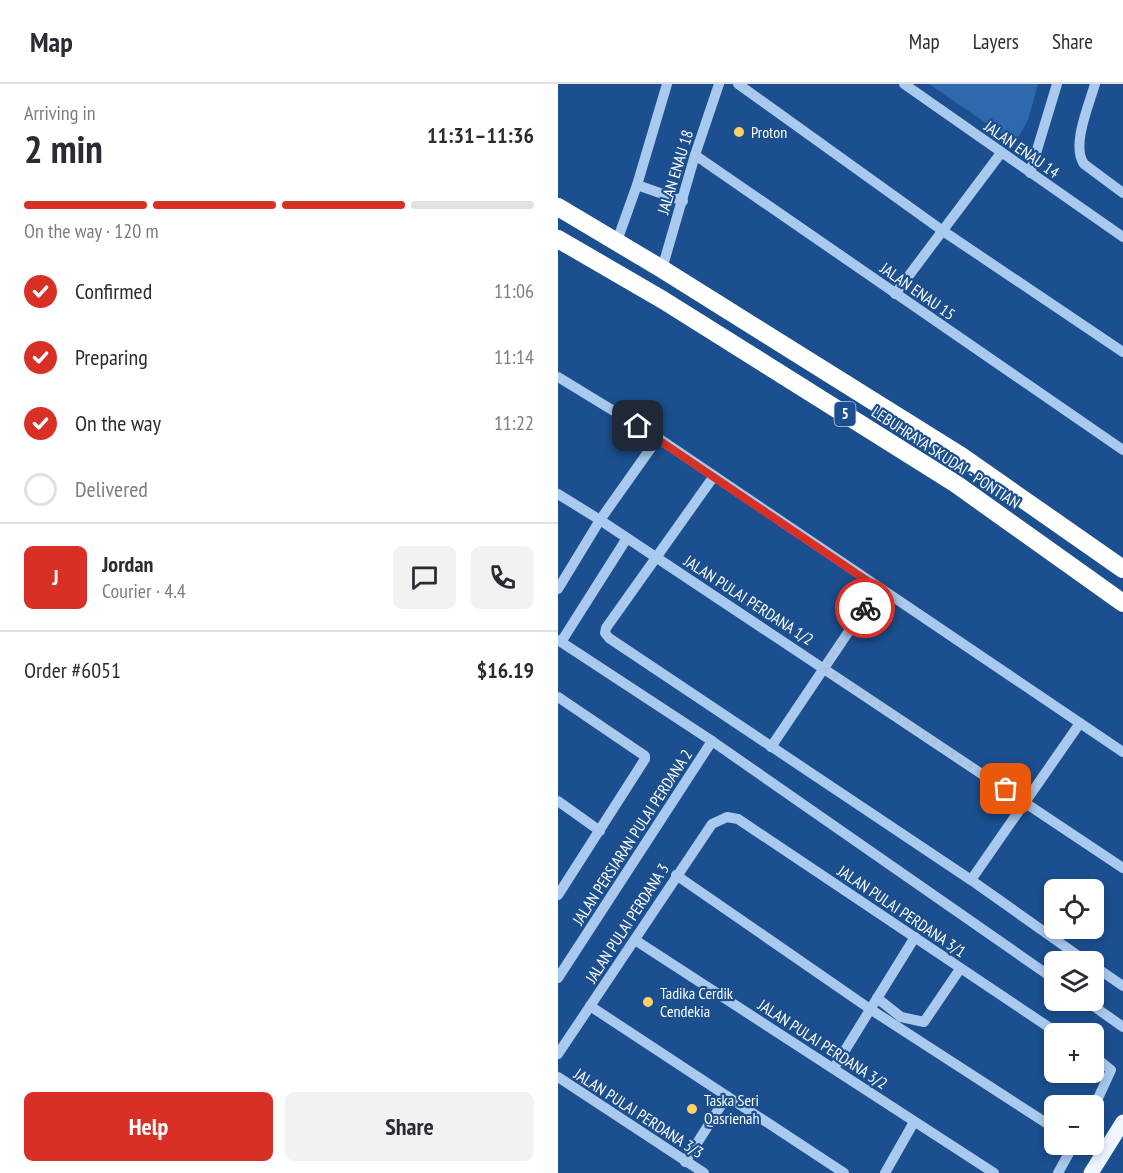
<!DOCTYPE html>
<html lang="en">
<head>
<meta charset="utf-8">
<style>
	body { margin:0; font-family:"PT Sans Narrow",sans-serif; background:#f2f2f3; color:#2b2b33; height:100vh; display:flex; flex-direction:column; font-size:22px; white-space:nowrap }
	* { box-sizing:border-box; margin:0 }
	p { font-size:20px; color:#7c7c81 }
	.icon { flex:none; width:33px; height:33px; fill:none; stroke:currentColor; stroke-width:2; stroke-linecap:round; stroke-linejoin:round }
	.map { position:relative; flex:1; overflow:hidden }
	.sheet { display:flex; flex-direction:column; background:#fff; width:558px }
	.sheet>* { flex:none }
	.controls { position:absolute; left:486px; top:795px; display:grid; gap:12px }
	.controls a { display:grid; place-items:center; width:60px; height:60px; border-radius:9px; background:#fff; box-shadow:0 3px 9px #0003; font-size:30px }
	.pin { position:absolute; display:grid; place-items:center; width:51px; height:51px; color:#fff; margin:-26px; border-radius:12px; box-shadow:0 3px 9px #0006 }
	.courier { position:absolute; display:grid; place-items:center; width:60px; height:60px; margin:-30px; border:4px solid #d93025; border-radius:50%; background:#fff; color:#222; box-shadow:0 2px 8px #0007 }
	.headline em { font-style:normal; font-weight:600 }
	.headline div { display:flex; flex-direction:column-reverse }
	.headline { display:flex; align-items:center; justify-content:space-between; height:102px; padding:0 24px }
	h1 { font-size:39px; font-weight:600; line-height:45px }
	.bar { display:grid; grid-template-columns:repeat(4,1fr); gap:9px 6px; align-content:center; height:72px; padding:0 24px }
	.bar i { height:8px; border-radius:4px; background:#e1e1e2 }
	.bar .on { background:#d93025 }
	.bar p { grid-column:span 4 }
	.line { display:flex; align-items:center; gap:15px; padding:0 24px; border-top:2px solid #e1e1e2 }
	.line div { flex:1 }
	.round { display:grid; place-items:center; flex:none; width:63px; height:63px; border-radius:9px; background:#f2f2f3 }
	ol { padding:0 24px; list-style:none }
	li { display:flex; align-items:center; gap:18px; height:66px }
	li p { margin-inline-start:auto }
	li .icon { padding:6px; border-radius:50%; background:#d93025; color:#fff; stroke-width:4 }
	li:last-child { color:#7c7c81 }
	li i { width:33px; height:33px; border:3px solid #e1e1e2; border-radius:50% }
	.primary-button { display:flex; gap:12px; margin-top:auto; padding:12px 24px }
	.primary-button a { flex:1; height:69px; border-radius:9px; background:#d93025; color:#fff; font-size:24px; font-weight:600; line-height:69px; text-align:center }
	.primary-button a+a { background:#f2f2f3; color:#2b2b33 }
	header { display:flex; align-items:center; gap:36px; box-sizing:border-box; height:84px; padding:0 30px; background:#fff; border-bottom:2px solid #e1e1e2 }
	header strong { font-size:28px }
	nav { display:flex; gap:33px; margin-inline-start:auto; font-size:21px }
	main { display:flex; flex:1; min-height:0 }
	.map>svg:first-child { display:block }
	.green { fill:#2e69ad }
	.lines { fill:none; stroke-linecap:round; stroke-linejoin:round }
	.minor { stroke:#a9c9ee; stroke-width:10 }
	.major { stroke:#f0f6ff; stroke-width:15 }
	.highway { stroke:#fff; stroke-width:18 }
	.done { stroke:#afc1d8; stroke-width:6; stroke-dasharray:0 10.8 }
	.route { stroke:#d93025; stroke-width:8 }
	.poi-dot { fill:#ffd166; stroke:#1b4f8f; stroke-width:2 }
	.labels { text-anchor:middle; stroke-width:4.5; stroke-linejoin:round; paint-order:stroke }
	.shield { fill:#1b4f8f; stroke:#bbcadd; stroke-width:1.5 }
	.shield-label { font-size:15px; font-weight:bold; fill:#fff }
	.poi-label { font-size:16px; fill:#fff; stroke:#1b4f8f; text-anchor:start }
	.street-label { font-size:16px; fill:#fff; stroke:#1b4f8f }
</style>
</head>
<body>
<header>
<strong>Map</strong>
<nav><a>Map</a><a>Layers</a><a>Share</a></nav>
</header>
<main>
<section class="sheet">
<div class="headline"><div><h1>2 min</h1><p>Arriving in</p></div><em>11:31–11:36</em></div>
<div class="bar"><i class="on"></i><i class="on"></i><i class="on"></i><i></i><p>On the way · 120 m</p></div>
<ol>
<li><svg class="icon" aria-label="check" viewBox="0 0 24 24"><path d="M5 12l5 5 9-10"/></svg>Confirmed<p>11:06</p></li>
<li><svg class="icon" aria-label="check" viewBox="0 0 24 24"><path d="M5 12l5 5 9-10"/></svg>Preparing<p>11:14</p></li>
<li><svg class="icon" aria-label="check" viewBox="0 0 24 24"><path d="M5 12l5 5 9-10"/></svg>On the way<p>11:22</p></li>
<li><i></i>Delivered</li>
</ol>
<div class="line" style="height:108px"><b class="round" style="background:#d93025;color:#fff">J</b><div><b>Jordan</b><p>Courier · 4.4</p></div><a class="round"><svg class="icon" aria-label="chat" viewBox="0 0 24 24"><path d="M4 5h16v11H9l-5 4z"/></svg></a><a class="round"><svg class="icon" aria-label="phone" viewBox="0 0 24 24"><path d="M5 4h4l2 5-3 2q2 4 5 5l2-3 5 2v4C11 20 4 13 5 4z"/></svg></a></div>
<div class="line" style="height:78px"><div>Order #6051</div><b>$16.19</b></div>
<div class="primary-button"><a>Help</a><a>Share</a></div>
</section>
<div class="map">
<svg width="565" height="1089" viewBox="0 0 565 1089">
	<rect width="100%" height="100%" fill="#1b4f8f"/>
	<path class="green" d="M371,0h109l-10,36 -13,23z"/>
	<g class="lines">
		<g class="minor">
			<path d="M180,0l205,147 180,121"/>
			<path d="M346,0l219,153"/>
			<path d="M537,0c-6,21 -24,62 -11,80l39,29"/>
			<path d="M137,71l428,295"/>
			<path d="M472,89l27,-89"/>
			<path d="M79,101l46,16"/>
			<path d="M59,157l20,-56 30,-101"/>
			<path d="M104,185l33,-114 24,-71"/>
			<path d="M337,210l106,-141"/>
			<path d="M0,293l100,61 465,314"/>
			<path d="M156,392l-108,152 -1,5 4,5 362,242 116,82"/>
			<path d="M0,410l42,26 523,348"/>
			<path d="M0,505l42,-69 58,-82"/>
			<path d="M0,556l154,101 342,238"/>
			<path d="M3,558l66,-104"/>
			<path d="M0,613l87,59v3l-87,136"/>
			<path d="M213,663l107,-159"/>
			<path d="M0,717l42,30"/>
			<path d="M118,791l194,134 184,119"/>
			<path d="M413,796l109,-157"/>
			<path d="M77,856l359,233"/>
			<path d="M536,882l29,20"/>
			<path d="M0,894l154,-237"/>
			<path d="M319,914l24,19 23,5 36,-53"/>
			<path d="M527,916l38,27"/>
			<path d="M32,922l254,167"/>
			<path d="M0,970l154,-230 15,-7 11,2 321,215"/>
			<path d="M536,972l17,14 -17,37"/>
			<path d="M276,984l81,-131"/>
			<path d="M0,993l146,96"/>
			<path d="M127,1078l42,-66"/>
			<path d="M327,1089l29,-51"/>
			<path d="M500,1089l16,-29"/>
		</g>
		<path class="major" d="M533,1089l32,-51"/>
		<g class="highway">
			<path d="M0,123l104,62 299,187 162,113"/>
			<path d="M0,155l105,61 293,184 167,119"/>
		</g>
	</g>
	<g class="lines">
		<path class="done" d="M307,524l-41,60 182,121"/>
		<path class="route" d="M80,342l240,162 -13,20"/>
	</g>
	<g class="poi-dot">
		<circle cx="181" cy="48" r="6"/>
		<circle cx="90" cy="918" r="6"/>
		<circle cx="134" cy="1025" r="6"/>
	</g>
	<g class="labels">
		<rect class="shield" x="276.5" y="318" width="21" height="24" rx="4.5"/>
		<g class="shield-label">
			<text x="287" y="335">5</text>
		</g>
		<g class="poi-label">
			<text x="193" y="54">Proton</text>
			<text x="102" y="915">Tadika Cerdik<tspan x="102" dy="18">Cendekia</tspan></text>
			<text x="146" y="1022">Taska Seri<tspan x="146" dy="18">Qasrienah</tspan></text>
		</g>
		<g class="street-label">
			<text transform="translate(464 65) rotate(35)" y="6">JALAN ENAU 14</text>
			<text transform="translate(117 88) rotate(-73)" y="6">JALAN ENAU 18</text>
			<text transform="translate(360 207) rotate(35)" y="6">JALAN ENAU 15</text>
			<text transform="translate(388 373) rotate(33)" y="6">LEBUHRAYA SKUDAI - PONTIAN</text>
			<text transform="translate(191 516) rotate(33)" y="6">JALAN PULAI PERDANA 1/2</text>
			<text transform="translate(74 753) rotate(-57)" y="6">JALAN PERSIARAN PULAI PERDANA 2</text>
			<text transform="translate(344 827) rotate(34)" y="6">JALAN PULAI PERDANA 3/1</text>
			<text transform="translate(69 839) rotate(-57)" y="6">JALAN PULAI PERDANA 3</text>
			<text transform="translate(265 960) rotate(33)" y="6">JALAN PULAI PERDANA 3/2</text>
			<text transform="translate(81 1029) rotate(33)" y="6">JALAN PULAI PERDANA 3/3</text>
		</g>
	</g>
</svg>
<div class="controls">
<a><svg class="icon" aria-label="locate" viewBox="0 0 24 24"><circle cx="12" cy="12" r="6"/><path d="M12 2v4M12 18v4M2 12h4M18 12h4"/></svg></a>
<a><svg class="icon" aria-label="layers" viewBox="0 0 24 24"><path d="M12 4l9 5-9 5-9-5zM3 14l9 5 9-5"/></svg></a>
<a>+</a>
<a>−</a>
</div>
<div class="pin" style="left:448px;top:705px;background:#ea580c"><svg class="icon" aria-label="bag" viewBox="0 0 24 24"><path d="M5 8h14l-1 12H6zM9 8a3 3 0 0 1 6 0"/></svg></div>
<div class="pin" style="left:80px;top:342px;background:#1f2937"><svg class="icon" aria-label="home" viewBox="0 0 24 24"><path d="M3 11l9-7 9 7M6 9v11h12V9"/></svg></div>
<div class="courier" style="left:307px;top:524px"><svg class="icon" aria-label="bike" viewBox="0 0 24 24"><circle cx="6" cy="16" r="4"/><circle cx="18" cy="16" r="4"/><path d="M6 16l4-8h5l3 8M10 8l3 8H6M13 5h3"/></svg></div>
</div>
</main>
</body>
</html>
